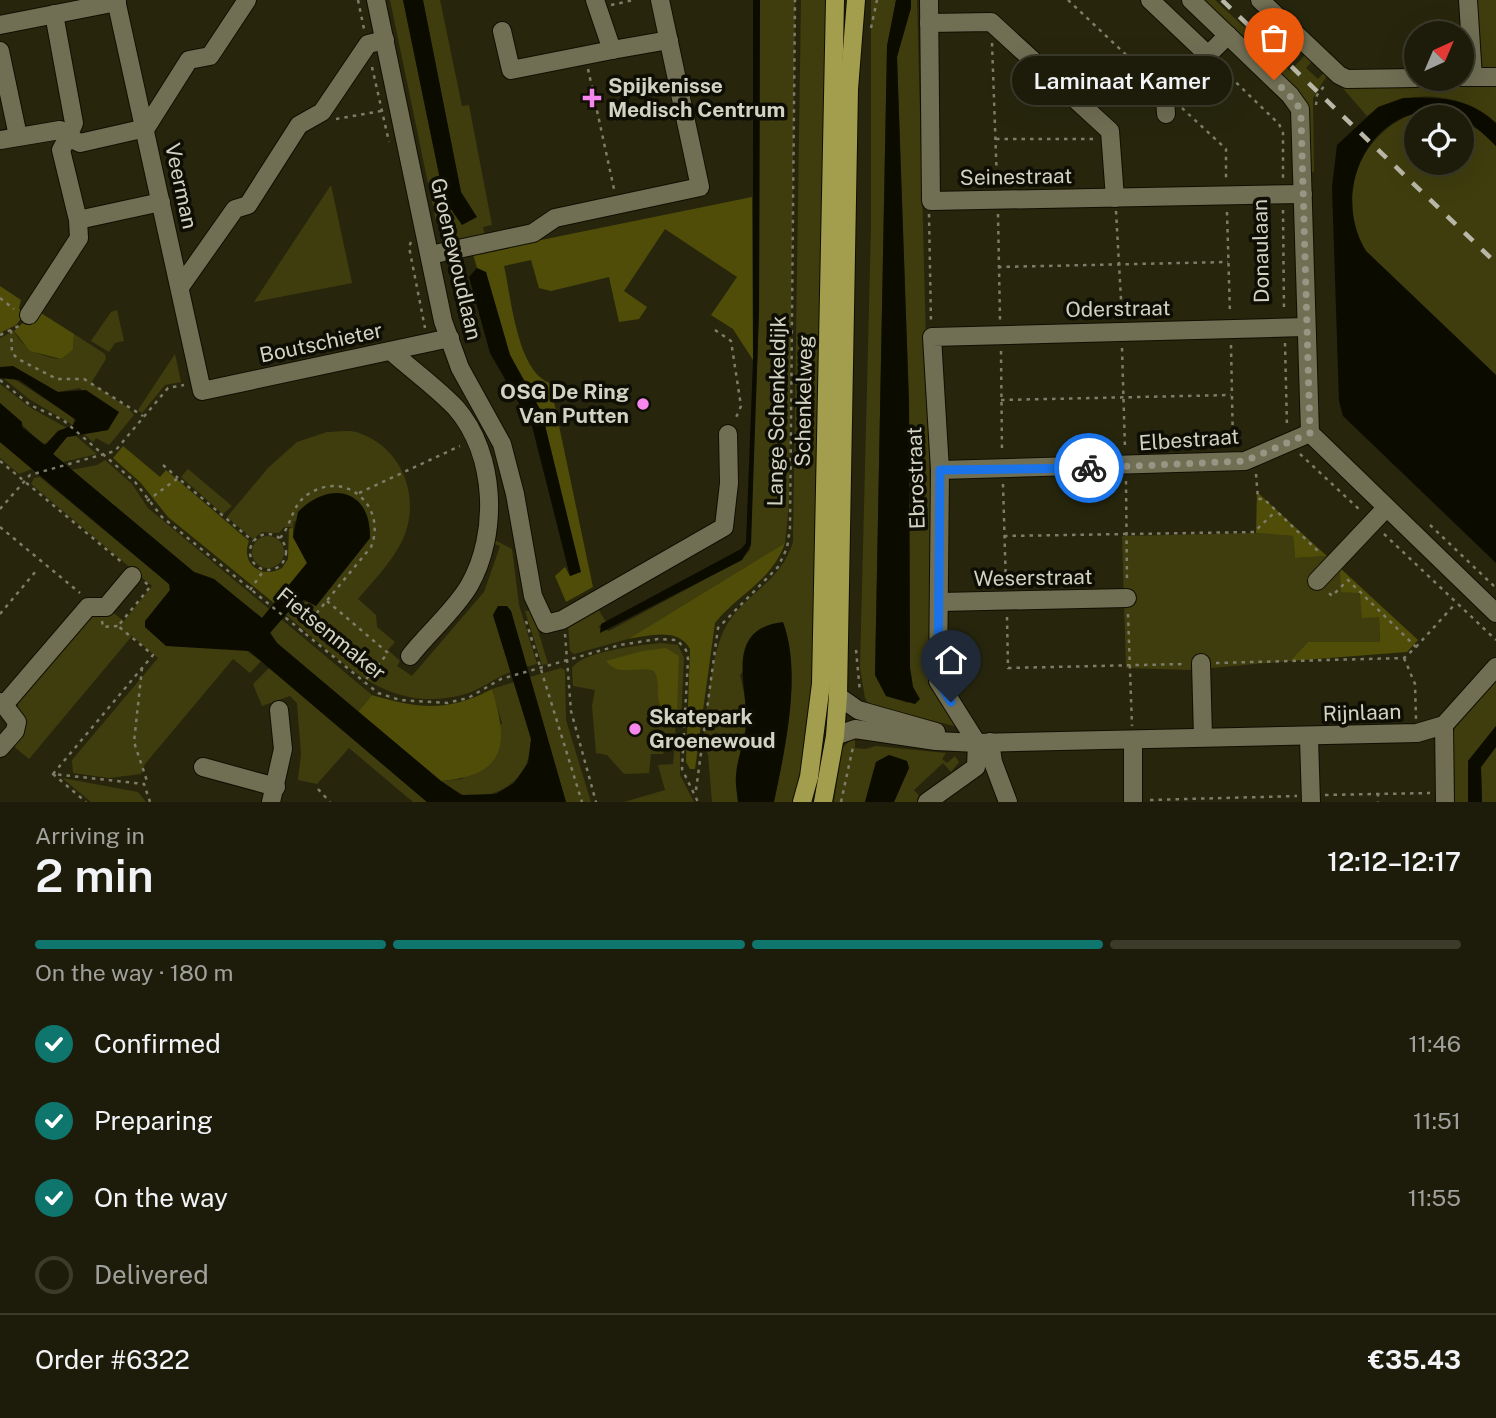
<!DOCTYPE html>
<html lang="en">
<head>
<meta charset="utf-8">
<style>
	body { margin:0; font-family:"Public Sans",sans-serif; background:#252513; color:#f1f3f6; height:100vh; display:flex; flex-direction:column; font-size:26px; white-space:nowrap }
	* { box-sizing:border-box; margin:0 }
	p { font-size:23px; color:#a0a19c }
	.icon { flex:none; width:38px; height:38px; fill:none; stroke:currentColor; stroke-width:2; stroke-linecap:round; stroke-linejoin:round }
	.map { position:relative; height:802px; overflow:hidden }
	.drawer { display:flex; flex-direction:column; background:#1d1c0a; flex:1 }
	.drawer>* { flex:none }
	.needle { width:46px; rotate:44deg }
	.fabs { position:absolute; left:1404px; top:21px; display:grid; gap:14px }
	.fabs a { display:grid; place-items:center; width:70px; height:70px; border-radius:50%; background:#1d1c0a; box-shadow:0 7px 28px #0002,0 0 0 2px #3b3a2b; font-size:35px }
	.pin { position:absolute; display:grid; place-items:center; width:60px; height:60px; color:#fff; margin:-72px -30px; border-radius:50% 50% 50% 0; rotate:-45deg; box-shadow:0 0 7px #0007 }
	.pin .icon { rotate:45deg }
	.courier { position:absolute; display:grid; place-items:center; width:70px; height:70px; margin:-35px; border:5px solid #1a73e8; border-radius:50%; background:#fff; color:#222; box-shadow:0 2px 9px #0007 }
	.bubble { position:absolute; height:49px; border-radius:24px; background:#1d1c0a; box-shadow:0 7px 28px #0002,0 0 0 2px #3b3a2b; font-size:23px; font-weight:600; line-height:49px; text-align:center }
	.summary em { font-style:normal; font-weight:600 }
	.summary div { display:flex; flex-direction:column-reverse }
	.summary { display:flex; align-items:center; justify-content:space-between; height:119px; padding:0 35px }
	h1 { font-size:46px; font-weight:600; line-height:52px }
	.bar { display:grid; grid-template-columns:repeat(4,1fr); gap:10px 7px; align-content:center; height:84px; padding:0 35px }
	.bar i { height:9px; border-radius:5px; background:#3b3a2b }
	.bar .active { background:#0f766e }
	.bar p { grid-column:span 4 }
	.line { display:flex; align-items:center; gap:18px; padding:0 35px; border-top:2px solid #3b3a2b }
	.line div { flex:1 }
	ol { padding:0 35px; list-style:none }
	li { display:flex; align-items:center; gap:21px; height:77px }
	li p { margin-inline-start:auto }
	li .icon { padding:7px; border-radius:50%; background:#0f766e; color:#fff; stroke-width:4 }
	li:last-child { color:#a0a19c }
	li i { width:38px; height:38px; border:4px solid #3b3a2b; border-radius:50% }
	.map>svg:first-child { display:block }
	.green { fill:#3f3d0e }
	.forest { fill:#504d08 }
	.water { fill:#0c0b00 }
	.lines { fill:none; stroke-linecap:round; stroke-linejoin:round }
	.minor-casing { stroke:#100f00; stroke-width:20 }
	.major-casing { stroke:#100f00; stroke-width:20 }
	.path { stroke:#7d7d69; stroke-width:2.5; stroke-dasharray:3.5 5; stroke-linecap:butt }
	.minor { stroke:#706f54; stroke-width:18 }
	.major { stroke:#a29e4d; stroke-width:18 }
	.rail { stroke:#b9b8a8; stroke-width:4.5; stroke-dasharray:12 12; stroke-linecap:butt }
	.done { stroke:#979684; stroke-width:7; stroke-dasharray:0 12.6 }
	.route { stroke:#1a73e8; stroke-width:9 }
	.poi-dot { fill:#f688ed; stroke:#0f0e05; stroke-width:2.5 }
	.labels { text-anchor:middle; stroke-width:7; stroke-linejoin:round; paint-order:stroke }
	.poi-label { font-size:21px; font-weight:bold; fill:#d3d3c4; stroke:#0f0e05; text-anchor:start }
	.street-label { font-size:21px; fill:#d3d3c4; stroke:#0f0e05 }
</style>
</head>
<body>
<div class="map">
<svg width="1496" height="802" viewBox="0 0 1496 802">
	<rect width="100%" height="100%" fill="#27260d"/>
	<g class="green">
		<path d="M390,0h13l38,184 14,32 6,-24 -38,-192h17l22,106 7,-1 3,16 20,104 -9,2 2,9 -39,9 -11,-28z"/>
		<path d="M760,0h35l-6,503 -4,40 -157,96 -54,15 -4,-3 -2,-26 29,-18 9,15 -8,5 11,4 132,-71 9,-10 9,-238z"/>
		<path d="M801,0h27l-14,645 -5,83 -13,74h-22c10,-53 29,-128 9,-179l-43,52c4,18 9,37 5,56 -4,27 -10,42 -7,71h-26l-4,-48 -6,-9c6,-34 8,-99 28,-125 21,-30 51,-39 63,-78z"/>
		<path d="M871,0h25l-9,46 -12,629 11,21 22,7 5,-16 -3,-19 -1,-265 -12,-346 14,-57h6l18,682c3,21 20,29 31,47l-60,-15 -33,-3 -8,-13 -5,-30 11,-440z"/>
		<path d="M1201,0h14l29,27 17,-17 6,6 -16,18 39,37 16,-17 7,6 -7,8 12,11 7,-7 3,2 -15,24 1,74h-4l-5,-72z"/>
		<path d="M1474,0h22v71l-13,-1 -6,-6z"/>
		<path d="M1496,81v42c-33,-32 -93,-36 -129,-7l-27,-31z"/>
		<path d="M1419,111l33,6h-36v46h45v-43l21,12 14,14v229l-130,-124c-34,-55 -6,-119 53,-140z"/>
		<path d="M331,185l21,98 -98,19z"/>
		<path d="M117,310l7,31 -9,2 -6,9 -18,-11 20,-29z"/>
		<path d="M14,331c8,17 29,27 47,28l12,-9 1,-16 31,20 1,5 -15,24 36,24 7,8 -25,30 -13,-7 -3,4 -9,-8 24,-4 -28,-42 -22,4c-21,-8 -34,-26 -58,-25v-29z"/>
		<path d="M175,354l6,28 -16,3 -23,28 -4,-3z"/>
		<path d="M11,377l63,41 -1,7 -44,-26 -26,-21z"/>
		<path d="M0,384l31,24 36,20 -9,3 -10,12 -6,1 -42,-41z"/>
		<path d="M327,432c9,0 23,-3 32,1 41,14 61,60 46,101 -9,24 -31,46 -47,65l18,16 1,12 18,15 -7,8 12,11 -3,5 15,10 72,-84 16,-46 -9,-3 2,-4 19,10 7,56 18,59 -11,3 -15,-56 -18,4 18,57c-17,6 -31,19 -49,23 -77,20 -123,-37 -177,-81 11,-12 16,-16 31,-8l54,-68 -76,-17 -1,6h-9l-5,6 -17,-1 -9,7 -26,-22 41,-49 29,-26z"/>
		<path d="M76,436l21,18 -34,8 -10,-8 14,-17z"/>
		<path d="M0,442l32,27 -13,5 -19,-16z"/>
		<path d="M105,460l27,24 16,24 121,101 -7,9 -48,-39 -20,-7 -123,-102 26,-5z"/>
		<path d="M188,469l44,37 -9,8 -42,-37z"/>
		<path d="M40,477l129,107 1,6 -25,37 21,18 78,4 17,12 -11,12 -17,-14 -88,105 -4,10 -32,4 -36,-5 -1,-13 86,-102 -26,-22 -103,123 -18,-15 15,-24 -8,-11v-12l73,-81 10,1 10,-6 13,10 28,-35 -121,-102 3,-6z"/>
		<path d="M1256,533l37,3 2,22 32,-2 52,61 1,26 -72,-1 -18,19 -100,9 -64,-2 -4,-132z"/>
		<circle cx="268" cy="552" r="16"/>
		<path d="M532,610l16,54 -6,1 -17,-54z"/>
		<path d="M281,619l91,76 -14,17 -81,-69 -7,-11z"/>
		<path d="M661,643l17,2 6,13 -3,65 -5,-1 -1,13h-7l-5,19h-12l-2,19 -25,1 -17,-19 -11,-2 -4,-47 3,-16 -22,-4 -1,-18c10,-17 70,-23 89,-25z"/>
		<path d="M269,668l158,134h-14l-64,-54 -32,36 -19,-4 3,-26 -4,-51 -7,-7 -28,10 -9,-22z"/>
		<path d="M561,668l4,2 1,50 25,82h-25l-36,-125z"/>
		<path d="M1496,679v47l-28,35v41h-13l-2,-68 4,-12z"/>
		<path d="M514,682c6,18 16,39 17,58 0,38 -31,60 -67,55 -8,-1 -16,-9 -23,-14l21,-2 40,-56 -10,-34z"/>
		<path d="M855,736v12l10,1 11,-3 70,7 -4,6 5,4 8,-7 4,6 -8,10 -8,-9 -29,27 7,8 -3,4h-24l15,-34 -2,-7 -18,-6 -13,7 -11,40h-31l8,-54z"/>
		<path d="M675,742h5v33l14,27h-70l41,-12 -7,-25 15,-1z"/>
		<path d="M1496,747v55h-14l-1,-35z"/>
		<path d="M62,778l76,14 8,10h-55z"/>
	</g>
	<g class="forest">
		<path d="M752,197l1,163 -20,-31 -22,-14 26,-38 -72,-48 -41,62 23,16 -8,12 -20,3 -10,-45 -58,14 -12,-3 -8,-28 -27,6c7,30 13,106 46,117l43,204 -27,15 -11,-26 10,-9 5,9 10,-4 -38,-159 -32,-58 -24,-82 -9,-5 -4,-14z"/>
		<path d="M0,286l21,14 -2,8 4,8 -7,9 -16,8z"/>
		<path d="M41,313l33,21 -1,16 -12,9 -31,-8 -16,-20 14,-13z"/>
		<path d="M123,446l37,31 6,-7 83,71c-9,23 13,39 33,27l6,-9 1,-30 4,-2v10l14,26 -33,40 -106,-86 -28,-35 -27,-24z"/>
		<path d="M1257,492l61,56 9,8 -32,2 -2,-22 -37,-3z"/>
		<path d="M785,543c-13,38 -47,51 -70,80l-20,146h-5l-4,-7 4,-113c-12,-22 -41,-13 -62,-10z"/>
		<path d="M1340,568l78,72 -11,12 -117,9 18,-19h72l-1,-25 -17,1 -2,-25 -19,-1z"/>
		<path d="M666,648l13,8 -2,56c-30,-2 -12,-23 -23,-41 -19,-6 -34,7 -48,-10l36,-10z"/>
		<path d="M492,689c17,55 15,86 -51,92l-83,-69 14,-17c47,14 77,17 120,-6z"/>
	</g>
	<g class="water">
		<path d="M403,0h20l38,192 16,25 -15,8 -16,-23 -5,-18z"/>
		<path d="M753,0h7l-1,312 -8,233 -9,15 -142,73 1,-9 140,-75 5,-6 7,-183z"/>
		<path d="M896,0h15v8l-14,49 12,346 1,265 3,19 7,12 -5,5 -29,-8 -11,-21 12,-629z"/>
		<path d="M1403,98c35,-1 66,-1 93,25v23c-10,-10 -26,-25 -37,-29 -80,-28 -133,69 -93,134l130,124v188l-153,-147 -4,-15 -7,-214 5,-42 41,-38z"/>
		<path d="M477,268l9,4 24,83 32,58 39,159 -11,4 -38,-150 -42,-73 -21,-76z"/>
		<path d="M13,366l45,26 28,-2 33,22 -11,18 -41,7 -14,17 141,118 20,7 48,39 45,-55 -14,-26 5,-25c31,-32 73,-24 72,26l-54,68 -11,-6 -8,2 -27,31 7,10 164,138 21,14 34,-1 18,-11 14,-20 3,-24 -38,-124 5,-9h9l4,5 55,191h-139l-178,-151 -83,-5 -21,-19v-6l25,-31 -1,-6 -169,-142v-39l22,19v5l23,18 13,-14 15,-6 3,-5 -57,-40 -19,-2v-11z"/>
		<path d="M783,622c19,51 2,128 -9,180h-36c-1,-9 -3,-19 -2,-27 1,-17 9,-33 10,-49 3,-38 -24,-97 37,-104z"/>
		<path d="M1496,726v21l-15,20 1,35h-14v-41z"/>
		<path d="M889,755l18,6 2,7 -15,34h-29l11,-40z"/>
	</g>
	<g class="lines">
		<defs>
			<g id="minor">
				<path d="M116,0l86,391 248,-53"/>
				<path d="M376,0l67,321 17,47 42,76 13,50 18,102 13,28 16,-4 162,-93 5,-44 -1,-49"/>
				<path d="M595,0l17,50 57,-10"/>
				<path d="M929,0l2,201 372,-7"/>
				<path d="M1150,0l58,55"/>
				<path d="M1191,0l99,95 10,14 10,324 186,180"/>
				<path d="M1260,0l79,75 8,4 69,-1"/>
				<path d="M1468,0l5,77"/>
				<path d="M929,23l62,-1 119,109 5,67"/>
				<path d="M0,25l117,-23"/>
				<path d="M502,31l9,39 101,-20"/>
				<path d="M0,51l18,85"/>
				<path d="M1461,77h35"/>
				<path d="M1166,114l-1,-16 63,-63"/>
				<path d="M0,140l60,-10 8,7 6,-14 -20,-109"/>
				<path d="M161,202l-83,18 -17,-70 7,-13 12,6 66,-15 43,-68 21,-4 37,-56"/>
				<path d="M430,255l103,-22 22,-15 145,-31 -40,-187"/>
				<path d="M180,287l55,-78 13,-4 51,-80 23,-13 46,-68 17,-4"/>
				<path d="M29,315l50,-77 -1,-18"/>
				<path d="M391,351c21,19 46,37 65,57 40,46 43,126 13,178 -15,25 -41,47 -59,70"/>
				<path d="M940,470l305,-9 65,-28"/>
				<path d="M1317,581l69,-73"/>
				<path d="M940,602l187,-4"/>
				<path d="M1201,663l2,74"/>
				<path d="M838,696l20,14 78,22"/>
				<path d="M0,702l4,3 84,-98h18l26,-31"/>
				<path d="M1444,725l1,77"/>
				<path d="M835,736l20,-7 81,12 41,2 440,-10 27,-8 52,-58"/>
				<path d="M1309,738l2,64"/>
				<path d="M990,742l3,20 15,40"/>
				<path d="M977,743l-39,-62 2,-211 -8,-133 373,-10"/>
				<path d="M0,748l15,-17 2,-9 -13,-17"/>
				<path d="M203,767l73,20"/>
				<path d="M271,802l12,-53 -4,-39"/>
				<path d="M927,802l49,-35 1,-24"/>
				<path d="M1133,802v-62"/>
			</g>
			<g id="major">
				<path d="M802,802l7,-25 12,-93 14,-684"/>
				<path d="M823,802l12,-66 3,-40 11,-607 7,-89"/>
			</g>
		</defs>
		<use href="#minor" class="minor-casing"/>
		<use href="#major" class="major-casing"/>
		<g class="path">
			<path d="M358,0l6,29"/>
			<path d="M1068,0l89,84"/>
			<path d="M611,5l23,-5"/>
			<path d="M871,28l6,-28"/>
			<path d="M992,43l5,140"/>
			<path d="M1218,65l61,59 4,9v46"/>
			<path d="M372,67l17,75"/>
			<path d="M588,69l26,120"/>
			<path d="M1316,105l1,-10 9,-11"/>
			<path d="M1182,108l44,41v32"/>
			<path d="M336,119l45,-8"/>
			<path d="M996,139h98"/>
			<path d="M1283,210l1,102"/>
			<path d="M1116,211l6,106"/>
			<path d="M1227,212l3,102"/>
			<path d="M929,214l2,109"/>
			<path d="M998,214l2,106"/>
			<path d="M411,242l-2,5 16,81"/>
			<path d="M998,267l230,-5"/>
			<path d="M0,298l14,11"/>
			<path d="M11,330l1,23 6,6 39,20h27l59,37"/>
			<path d="M715,330l16,11 10,65 -6,14"/>
			<path d="M0,335l19,-9"/>
			<path d="M1285,343l2,84"/>
			<path d="M1231,345l2,102"/>
			<path d="M1122,348l3,101"/>
			<path d="M1001,351l1,102"/>
			<path d="M0,380l30,25 33,15 42,36 30,26 27,35 216,176 22,7 47,3 21,-5 33,-19 119,-34 38,-6 19,1 9,10 2,9 -6,110 16,33"/>
			<path d="M1001,400l230,-5"/>
			<path d="M1300,454l62,58"/>
			<path d="M0,461l124,103"/>
			<path d="M163,465l15,13"/>
			<path d="M1256,474l2,25h6l56,54"/>
			<path d="M1126,481l1,101"/>
			<path d="M1003,484l3,102"/>
			<path d="M359,493l101,-47"/>
			<path d="M147,501l31,-23 75,63"/>
			<path d="M0,509l30,-34 85,-24 53,-63 16,-3"/>
			<path d="M1430,525l66,63"/>
			<path d="M0,527l80,66"/>
			<circle cx="268" cy="552" r="18"/>
			<path d="M1384,534l112,106"/>
			<path d="M1004,536l250,-4 22,-21"/>
			<path d="M280,538c13,-15 11,-34 30,-45 38,-23 77,15 61,54l-70,85"/>
			<path d="M145,582l5,5 -32,39 35,29 -100,119 91,10 6,18"/>
			<path d="M250,590l14,-20"/>
			<path d="M327,601l61,52 -25,30"/>
			<path d="M0,614l36,-43"/>
			<path d="M1128,614l4,112"/>
			<path d="M1007,617l1,51 177,-4"/>
			<path d="M102,621l1,6 15,-1"/>
			<path d="M526,621l56,181"/>
			<path d="M565,634l6,77 25,91"/>
			<path d="M1416,647l40,-44"/>
			<path d="M856,650l4,42"/>
			<path d="M1404,658l11,26 1,35"/>
			<path d="M1216,663l188,-5 12,-11 -68,-67 -16,16 -5,-5"/>
			<path d="M142,668l-8,74 13,39"/>
			<path d="M53,774l33,28"/>
			<path d="M318,789l12,13"/>
			<path d="M696,790l22,-162 60,-61 9,-19 3,-20 5,-528"/>
			<path d="M1378,793v9"/>
			<path d="M1325,795l105,-2"/>
			<path d="M1150,800l147,-4"/>
			<path d="M841,802l12,-55"/>
		</g>
		<use href="#minor" class="minor"/>
		<use href="#major" class="major"/>
		<path class="rail" d="M1222,0l274,263"/>
	</g>
	<g class="lines">
		<path class="done" d="M1089,468l156,-7 65,-28 -9,-317 -4,-13 -23,-23"/>
		<path class="route" d="M951,702l-13,-21 2,-211 149,-2"/>
	</g>
	<g class="poi-dot">
		<path d="M588.5 87.5h7v7h7v7h-7v7h-7v-7h-7v-7h7z"/>
		<circle cx="643" cy="404" r="7"/>
		<circle cx="635" cy="729" r="7"/>
	</g>
	<g class="labels">
		<g class="poi-label">
			<text x="608" y="93">Spijkenisse<tspan x="608" dy="24">Medisch Centrum</tspan></text>
			<text x="629" y="399" text-anchor="end">OSG De Ring<tspan x="629" dy="24">Van Putten</tspan></text>
			<text x="649" y="724">Skatepark<tspan x="649" dy="24">Groenewoud</tspan></text>
		</g>
		<g class="street-label">
			<text transform="translate(1016 177) rotate(-1)" y="7">Seinestraat</text>
			<text transform="translate(181 186) rotate(78)" y="7">Veerman</text>
			<text transform="translate(1261 251) rotate(-91)" y="7">Donaulaan</text>
			<text transform="translate(456 259) rotate(77)" y="7">Groenewoudlaan</text>
			<text transform="translate(1118 309) rotate(-1)" y="7">Oderstraat</text>
			<text transform="translate(321 343) rotate(-12)" y="7">Boutschieter</text>
			<text transform="translate(804 401) rotate(-89)" y="7">Schenkelweg</text>
			<text transform="translate(777 411) rotate(-89)" y="7">Lange Schenkeldijk</text>
			<text transform="translate(1189 440) rotate(-4)" y="7">Elbestraat</text>
			<text transform="translate(916 478) rotate(-92)" y="7">Ebrostraat</text>
			<text transform="translate(1033 578) rotate(-1)" y="7">Weserstraat</text>
			<text transform="translate(331 634) rotate(39)" y="7">Fietsenmaker</text>
			<text transform="translate(1362 713) rotate(-2)" y="7">Rijnlaan</text>
		</g>
	</g>
</svg>
<div class="fabs">
<a><svg class="needle" viewBox="-14 -14 28 28"><path d="M0-13l5 13h-10z" fill="#e53935"/><path d="M0 13l5-13h-10z" fill="#a0a19c"/></svg></a>
<a><svg class="icon" aria-label="locate" viewBox="0 0 24 24"><circle cx="12" cy="12" r="6"/><path d="M12 2v4M12 18v4M2 12h4M18 12h4"/></svg></a>
</div>
<div class="pin" style="left:1274px;top:80px;background:#ea580c"><svg class="icon" aria-label="bag" viewBox="0 0 24 24"><path d="M5 8h14l-1 12H6zM9 8a3 3 0 0 1 6 0"/></svg></div>
<div class="pin" style="left:951px;top:702px;background:#1f2937"><svg class="icon" aria-label="home" viewBox="0 0 24 24"><path d="M3 11l9-7 9 7M6 9v11h12V9"/></svg></div>
<div class="courier" style="left:1089px;top:468px"><svg class="icon" aria-label="bike" viewBox="0 0 24 24"><circle cx="6" cy="16" r="4"/><circle cx="18" cy="16" r="4"/><path d="M6 16l4-8h5l3 8M10 8l3 8H6M13 5h3"/></svg></div>
<div class="bubble" style="left:1012px;top:56px;width:220px">Laminaat Kamer</div>
</div>
<section class="drawer">
<div class="summary"><div><h1>2 min</h1><p>Arriving in</p></div><em>12:12–12:17</em></div>
<div class="bar"><i class="active"></i><i class="active"></i><i class="active"></i><i></i><p>On the way · 180 m</p></div>
<ol>
<li><svg class="icon" aria-label="check" viewBox="0 0 24 24"><path d="M5 12l5 5 9-10"/></svg>Confirmed<p>11:46</p></li>
<li><svg class="icon" aria-label="check" viewBox="0 0 24 24"><path d="M5 12l5 5 9-10"/></svg>Preparing<p>11:51</p></li>
<li><svg class="icon" aria-label="check" viewBox="0 0 24 24"><path d="M5 12l5 5 9-10"/></svg>On the way<p>11:55</p></li>
<li><i></i>Delivered</li>
</ol>
<div class="line" style="height:91px"><div>Order #6322</div><b>€35.43</b></div>
</section>
</body>
</html>
